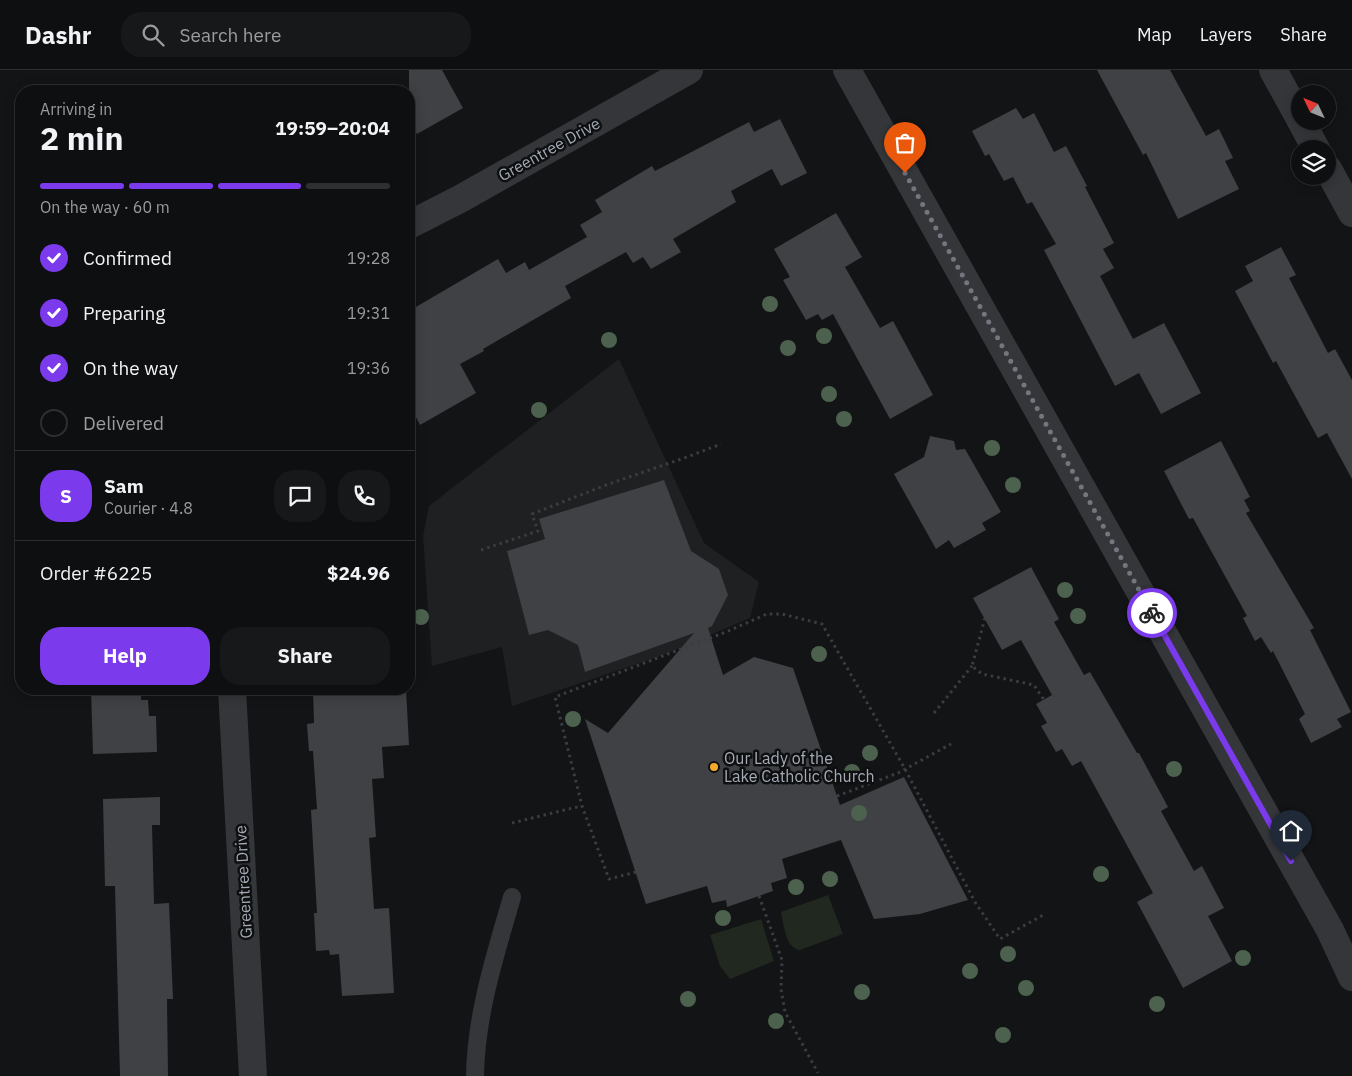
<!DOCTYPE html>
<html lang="en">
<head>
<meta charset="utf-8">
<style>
	body { margin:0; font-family:"IBM Plex Sans",sans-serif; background:#171819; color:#f1f3f6; height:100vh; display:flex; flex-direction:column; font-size:19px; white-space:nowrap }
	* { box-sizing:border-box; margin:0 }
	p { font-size:16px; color:#9b9c9f }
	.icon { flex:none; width:28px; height:28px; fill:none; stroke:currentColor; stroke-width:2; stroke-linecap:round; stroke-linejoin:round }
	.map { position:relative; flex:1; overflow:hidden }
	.panel { position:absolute; left:15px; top:15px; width:400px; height:610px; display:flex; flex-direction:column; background:#0e0f10; border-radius:20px; box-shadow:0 2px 12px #0003,0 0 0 1px #2e2f30 }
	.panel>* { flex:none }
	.needle { width:32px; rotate:313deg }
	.controls { position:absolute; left:1291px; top:15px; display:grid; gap:10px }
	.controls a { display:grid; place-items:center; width:45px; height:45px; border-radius:50%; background:#0e0f10; box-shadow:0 2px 12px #0003,0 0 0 1px #2e2f30; font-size:25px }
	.pin { position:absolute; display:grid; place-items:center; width:42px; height:42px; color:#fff; margin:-51px -21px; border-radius:50% 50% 50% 0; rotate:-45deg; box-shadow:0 0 5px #0007 }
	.pin .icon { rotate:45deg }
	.courier { position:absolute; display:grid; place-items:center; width:50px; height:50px; margin:-25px; border:4px solid #7c3aed; border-radius:50%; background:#fff; color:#222; box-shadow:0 1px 6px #0007 }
	.summary em { font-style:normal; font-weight:700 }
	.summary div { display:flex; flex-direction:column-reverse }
	.summary { display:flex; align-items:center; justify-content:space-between; height:85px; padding:0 25px }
	h1 { font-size:32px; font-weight:700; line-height:38px }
	.bar { display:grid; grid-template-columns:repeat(4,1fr); gap:8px 5px; align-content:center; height:60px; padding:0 25px }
	.bar i { height:6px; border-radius:4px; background:#2e2f30 }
	.bar .selected { background:#7c3aed }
	.bar p { grid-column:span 4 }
	.line { display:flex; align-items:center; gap:12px; padding:0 25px; border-top:1px solid #2e2f30 }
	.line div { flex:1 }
	.round { display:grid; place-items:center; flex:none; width:52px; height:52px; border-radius:20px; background:#171819 }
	ol { padding:0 25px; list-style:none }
	li { display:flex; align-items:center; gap:15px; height:55px }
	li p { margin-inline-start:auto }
	li .icon { padding:5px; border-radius:50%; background:#7c3aed; color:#fff; stroke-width:4 }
	li:last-child { color:#9b9c9f }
	li i { width:28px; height:28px; border:2px solid #2e2f30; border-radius:50% }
	.primary-button { display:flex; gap:10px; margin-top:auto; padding:10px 25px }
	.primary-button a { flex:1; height:58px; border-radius:20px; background:#7c3aed; color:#fff; font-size:20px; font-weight:700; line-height:58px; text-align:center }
	.primary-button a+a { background:#171819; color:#f1f3f6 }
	header { display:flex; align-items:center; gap:30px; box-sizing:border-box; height:70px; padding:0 25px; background:#0e0f10; border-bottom:1px solid #2e2f30 }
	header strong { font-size:24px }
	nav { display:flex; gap:28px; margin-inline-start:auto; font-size:18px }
	.search { width:350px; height:45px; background:#171819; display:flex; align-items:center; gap:12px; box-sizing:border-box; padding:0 18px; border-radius:20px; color:#9b9c9f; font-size:19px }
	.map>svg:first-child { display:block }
	.built { fill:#1f2022 }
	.green { fill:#202820 }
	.building { fill:#3f4145 }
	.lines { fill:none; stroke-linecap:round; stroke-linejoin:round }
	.path { stroke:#3a3d41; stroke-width:3; stroke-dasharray:2.5 4; stroke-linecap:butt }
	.service { stroke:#34363a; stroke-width:18 }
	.minor { stroke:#34363a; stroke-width:28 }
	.tertiary { stroke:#34363a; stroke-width:28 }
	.tree { fill:#4c624e }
	.done { stroke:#72767e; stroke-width:5; stroke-dasharray:0 9 }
	.route { stroke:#7c3aed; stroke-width:6 }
	.poi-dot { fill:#f5a92c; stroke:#0e0f10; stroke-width:2 }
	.labels { text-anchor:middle; stroke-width:5; stroke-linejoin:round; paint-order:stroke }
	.street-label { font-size:16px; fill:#a5abb6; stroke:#0e0f10 }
	.poi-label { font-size:16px; fill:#a5abb6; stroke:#0e0f10; text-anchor:start }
</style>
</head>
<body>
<header>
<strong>Dashr</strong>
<div class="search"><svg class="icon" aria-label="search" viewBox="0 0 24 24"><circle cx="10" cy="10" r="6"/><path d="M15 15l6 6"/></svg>Search here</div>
<nav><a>Map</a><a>Layers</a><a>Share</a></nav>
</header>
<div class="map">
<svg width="1352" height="1006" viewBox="0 0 1352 1006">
	<rect width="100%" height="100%" fill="#131415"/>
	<path class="built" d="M619,289l85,184 55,39 -9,36 -89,38 -149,50 -10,-59 -70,19 -9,-130 6,-30z"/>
	<g class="green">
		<path d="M828,825l15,39 -43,16c-15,-2 -16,-26 -19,-38z"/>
		<path d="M761,849l13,42 -44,18 -10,-13 -10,-31z"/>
	</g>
	<g class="building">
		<path d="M409,0h33l21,38 -46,26 -8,-14z"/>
		<path d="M1097,0h73l36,66 13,-7 14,29 -8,3 14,28 -61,30 -32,-66 -3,2z"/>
		<path d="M1016,38l7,11 11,-6 20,39 12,-6 21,40 -2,1 29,56 -11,6 11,19 -14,8 33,63 31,-16 37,70 -40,21 -22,-41 -24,13 -71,-136 12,-6 -24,-42 -5,2 -14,-27 -9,4 -15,-27 -4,2 -13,-25z"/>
		<path d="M780,49l27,54 -26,13 -9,-17 -41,22 5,11 -63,37 8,13 -30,17 -8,-12 -10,6 -7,-11 -61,34 6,12 -88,51 1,2 -24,13 16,29 -56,32 -11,-21v-93l89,-52 8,14 19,-11 4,8 58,-33 -7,-12 22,-13 -7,-12 57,-34 3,5 94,-49 5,10z"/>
		<path d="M836,143l26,44 -17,10 35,61 13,-7 40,74 -43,24 -57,-105 -11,6 -4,-6 -12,6 -23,-40 7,-3 -16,-28z"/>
		<path d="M1281,177l15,28 -7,3 39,75 7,-4 17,31v99l-25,-46 -9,5 -42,-77 -3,2 -38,-72 18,-10 -8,-15z"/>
		<path d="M930,366l24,5 2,9 9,-1 36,63 -19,11 4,7 -32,18 -5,-8 -13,9 -42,-75 30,-17z"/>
		<path d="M1221,371l29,56 -6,3 6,11 -4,2 68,115 -4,2 41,82 -14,7 5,8 -31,16 -12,-24 6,-5 -32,-63 -2,2 -10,-16 -6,4 -12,-23 4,-2 -54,-98 -4,1 -25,-48z"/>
		<path d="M664,410l27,71 28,18 9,26 -16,31 -4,2 15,47 31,-18 39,11 47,137 64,-28 64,123 -48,14 -46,5 -33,-79 -59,19 5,19 -16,5 2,8 -46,16 -1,-7 -14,3 -5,-17 -61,18 -61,-185 23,14 86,-100 -109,39 -7,-27 -30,-15 -19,5 -22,-84 38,-12 -6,-20z"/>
		<path d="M1031,497l28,52 -5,3 30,53 6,-3 47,81h2l29,54 -7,4 33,60 8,-5 22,42 -16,8 24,45 -49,27 -46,-86 16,-9 -72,-132 -9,5 -10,-17 -6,3 -15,-26 6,-3 -11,-19 16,-9 -31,-55 -19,10 -29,-52z"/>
		<path d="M91,619h50v11h7l1,16h7l1,36 -64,2z"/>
		<path d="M313,619h93l3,56 -27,2 2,31 -12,1 4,58 -7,1 5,71 15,-1 5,85 -52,3 -3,-42 -9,1 -1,-5 -13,1 -2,-38h3l-6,-103 6,-1 -4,-58h-4l-2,-27 7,-1z"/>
		<path d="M160,727v28h-8l2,79 15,-1 4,96h-6l1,77h-48l-5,-190h-10l-2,-87z"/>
	</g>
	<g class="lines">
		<g class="path">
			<path d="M481,480l57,-19 -6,-17 74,-29 81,-28 34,-13"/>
			<path d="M985,548l-13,48 10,8 52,11 10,15"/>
			<path d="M934,643l38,-47"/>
			<path d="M837,726l61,-23 53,-29"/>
			<path d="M512,753l69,-17"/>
			<path d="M636,802l-27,7 -27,-73 -27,-109 171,-65 41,-18h15l40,10 83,145 70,133 25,37 45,-25"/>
			<path d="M759,826l23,64 -1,29 4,23 33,61"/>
		</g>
		<path class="service" d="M475,1006c1,-62 20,-120 37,-179"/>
		<g class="minor">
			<path d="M1273,0l27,49"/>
			<path d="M1301,51l15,28"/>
			<path d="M1328,99l24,44"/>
			<path d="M409,155l51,-26 229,-129"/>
			<path d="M232,619l21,387"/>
		</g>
		<path class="tertiary" d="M847,0l483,860 22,47"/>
	</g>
	<g class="tree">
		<circle cx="770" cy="234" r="8"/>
		<circle cx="824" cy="266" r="8"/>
		<circle cx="609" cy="270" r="8"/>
		<circle cx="788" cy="278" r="8"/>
		<circle cx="829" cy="324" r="8"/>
		<circle cx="539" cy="340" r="8"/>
		<circle cx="844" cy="349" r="8"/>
		<circle cx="992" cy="378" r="8"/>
		<circle cx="1013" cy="415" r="8"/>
		<circle cx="1065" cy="520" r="8"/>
		<circle cx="1078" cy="546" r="8"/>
		<circle cx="421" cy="547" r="8"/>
		<circle cx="819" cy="584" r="8"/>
		<circle cx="573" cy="649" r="8"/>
		<circle cx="870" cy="683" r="8"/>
		<circle cx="1174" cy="699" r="8"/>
		<circle cx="852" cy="702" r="8"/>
		<circle cx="859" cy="743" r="8"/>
		<circle cx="1101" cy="804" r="8"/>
		<circle cx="830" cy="809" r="8"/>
		<circle cx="796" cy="817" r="8"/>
		<circle cx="723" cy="848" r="8"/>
		<circle cx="1008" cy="884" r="8"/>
		<circle cx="1243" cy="888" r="8"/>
		<circle cx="970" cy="901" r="8"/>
		<circle cx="1026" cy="918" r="8"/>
		<circle cx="862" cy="922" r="8"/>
		<circle cx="688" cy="929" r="8"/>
		<circle cx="1157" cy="934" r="8"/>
		<circle cx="776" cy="951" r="8"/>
		<circle cx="1003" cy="965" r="8"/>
	</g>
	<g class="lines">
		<path class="done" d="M905,103l247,440"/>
		<path class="route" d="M1152,543l139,248"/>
	</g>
	<circle class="poi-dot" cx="714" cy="697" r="5"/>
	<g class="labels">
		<g class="street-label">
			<text transform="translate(549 79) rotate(-29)" y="6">Greentree Drive</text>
			<text transform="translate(243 812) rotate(-93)" y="6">Greentree Drive</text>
		</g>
		<g class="poi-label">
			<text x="724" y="694">Our Lady of the<tspan x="724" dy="18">Lake Catholic Church</tspan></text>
		</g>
	</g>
</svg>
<div class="controls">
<a><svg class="needle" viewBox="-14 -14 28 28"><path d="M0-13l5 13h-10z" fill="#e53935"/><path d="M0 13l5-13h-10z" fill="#9b9c9f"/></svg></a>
<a><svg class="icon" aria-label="layers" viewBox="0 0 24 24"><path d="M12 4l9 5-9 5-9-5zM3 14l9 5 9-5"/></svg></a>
</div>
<div class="pin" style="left:905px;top:103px;background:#ea580c"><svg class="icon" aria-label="bag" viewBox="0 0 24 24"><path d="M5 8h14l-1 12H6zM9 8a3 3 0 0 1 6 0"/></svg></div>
<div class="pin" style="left:1291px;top:791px;background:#1f2937"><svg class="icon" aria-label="home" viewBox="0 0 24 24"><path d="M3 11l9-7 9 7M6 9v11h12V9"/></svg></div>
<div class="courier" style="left:1152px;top:543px"><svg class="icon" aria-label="bike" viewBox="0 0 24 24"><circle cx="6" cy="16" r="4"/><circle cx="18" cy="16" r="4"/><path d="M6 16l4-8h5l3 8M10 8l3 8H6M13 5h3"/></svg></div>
<section class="panel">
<div class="summary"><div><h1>2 min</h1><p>Arriving in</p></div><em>19:59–20:04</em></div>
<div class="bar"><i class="selected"></i><i class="selected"></i><i class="selected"></i><i></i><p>On the way · 60 m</p></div>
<ol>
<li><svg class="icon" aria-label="check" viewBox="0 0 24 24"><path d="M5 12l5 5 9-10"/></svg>Confirmed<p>19:28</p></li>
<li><svg class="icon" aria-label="check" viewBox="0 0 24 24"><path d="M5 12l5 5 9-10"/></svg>Preparing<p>19:31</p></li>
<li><svg class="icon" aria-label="check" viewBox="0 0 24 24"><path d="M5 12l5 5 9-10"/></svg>On the way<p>19:36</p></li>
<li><i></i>Delivered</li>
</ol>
<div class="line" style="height:90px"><b class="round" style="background:#7c3aed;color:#fff">S</b><div><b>Sam</b><p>Courier · 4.8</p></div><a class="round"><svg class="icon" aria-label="chat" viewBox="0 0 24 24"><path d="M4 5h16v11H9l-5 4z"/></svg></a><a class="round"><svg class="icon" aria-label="phone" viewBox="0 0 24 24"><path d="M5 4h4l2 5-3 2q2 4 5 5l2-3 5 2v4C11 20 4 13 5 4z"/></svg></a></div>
<div class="line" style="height:65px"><div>Order #6225</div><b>$24.96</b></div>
<div class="primary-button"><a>Help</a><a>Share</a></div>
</section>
</div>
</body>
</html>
